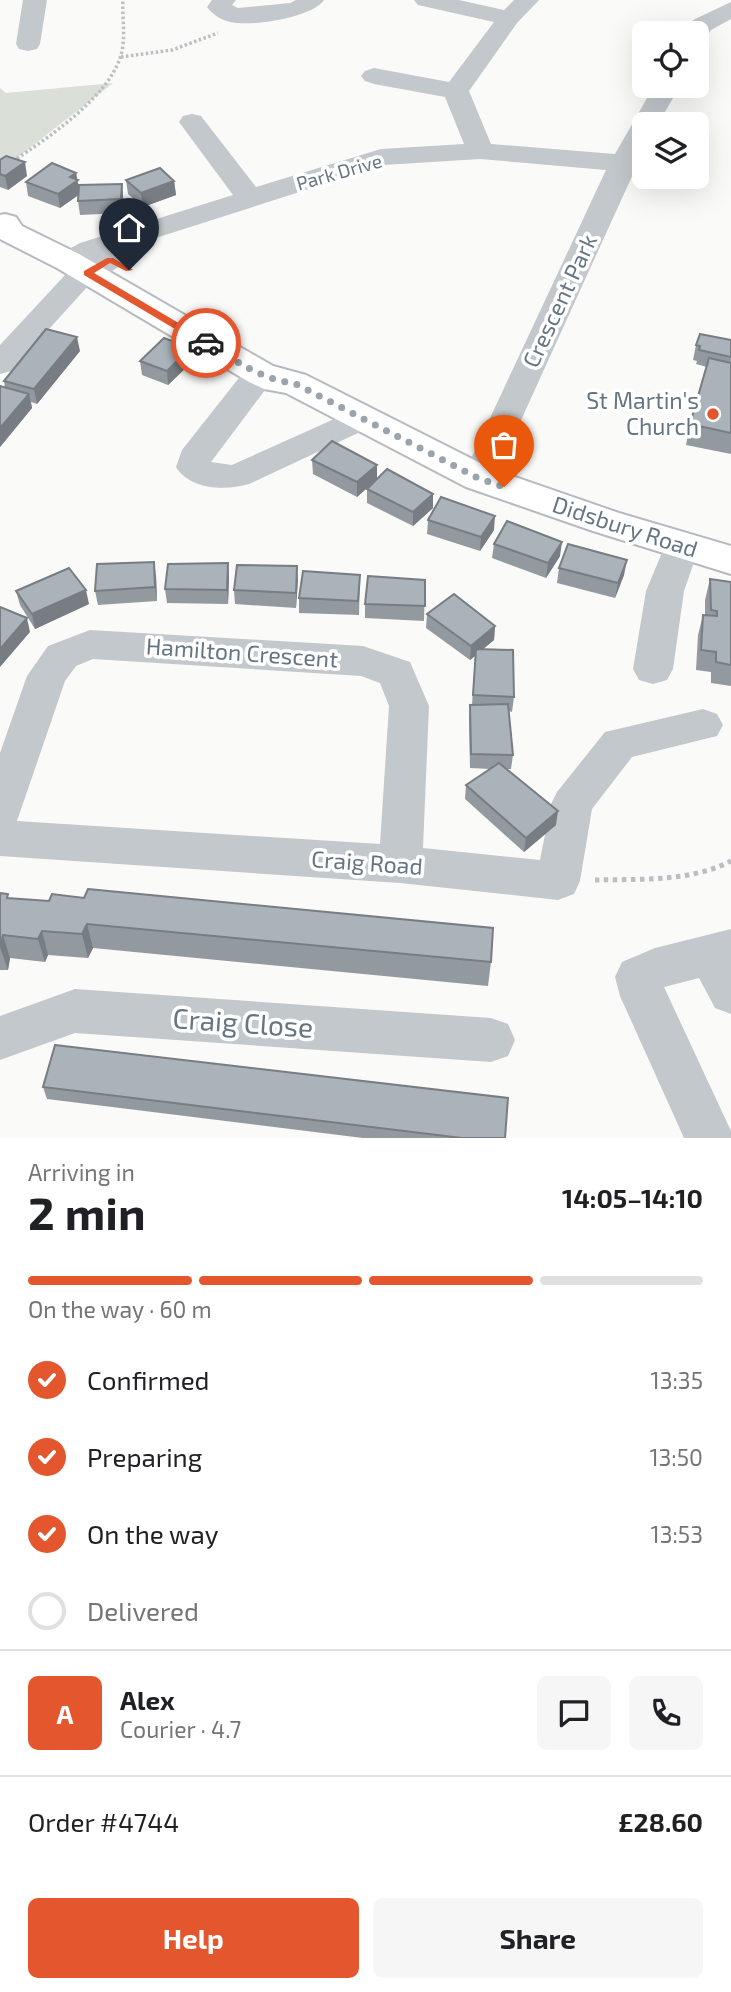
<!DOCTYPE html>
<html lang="en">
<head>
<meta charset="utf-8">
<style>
	body { margin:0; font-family:"Exo 2",sans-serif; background:#f6f6f6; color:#202124; height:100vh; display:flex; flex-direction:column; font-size:26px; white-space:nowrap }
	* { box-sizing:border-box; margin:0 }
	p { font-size:23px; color:#757577 }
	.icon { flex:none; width:38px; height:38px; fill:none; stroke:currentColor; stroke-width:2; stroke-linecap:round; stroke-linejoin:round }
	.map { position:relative; height:1138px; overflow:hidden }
	.details { display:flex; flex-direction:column; background:#fff; flex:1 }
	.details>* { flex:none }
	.fabs { position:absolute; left:632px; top:21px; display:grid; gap:14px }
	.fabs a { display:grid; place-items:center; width:77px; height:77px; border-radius:10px; background:#fff; box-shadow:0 7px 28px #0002; font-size:35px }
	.pin { position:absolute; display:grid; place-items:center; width:60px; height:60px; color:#fff; margin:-72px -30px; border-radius:50% 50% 50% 0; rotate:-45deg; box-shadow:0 0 7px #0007 }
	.pin .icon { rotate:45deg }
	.courier { position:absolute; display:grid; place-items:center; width:70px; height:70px; margin:-35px; border:5px solid #e4572e; border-radius:50%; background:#fff; color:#222; box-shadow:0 2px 9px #0007 }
	.summary em { font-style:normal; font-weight:700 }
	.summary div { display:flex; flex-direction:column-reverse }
	.summary { display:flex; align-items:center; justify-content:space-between; height:119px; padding:0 28px }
	h1 { font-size:46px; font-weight:700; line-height:52px }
	.bar { display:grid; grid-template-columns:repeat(4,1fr); gap:10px 7px; align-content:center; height:84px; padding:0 28px }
	.bar i { height:9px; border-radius:5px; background:#e0e0e0 }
	.bar .active { background:#e4572e }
	.bar p { grid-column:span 4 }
	.line { display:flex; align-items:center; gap:18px; padding:0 28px; border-top:2px solid #e0e0e0 }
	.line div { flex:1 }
	.round { display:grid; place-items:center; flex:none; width:74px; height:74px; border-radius:10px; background:#f6f6f6 }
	ol { padding:0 28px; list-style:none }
	li { display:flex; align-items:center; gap:21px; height:77px }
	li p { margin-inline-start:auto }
	li .icon { padding:7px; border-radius:50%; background:#e4572e; color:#fff; stroke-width:4 }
	li:last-child { color:#757577 }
	li i { width:38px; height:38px; border:4px solid #e0e0e0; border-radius:50% }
	.cta { display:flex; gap:14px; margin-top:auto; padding:14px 28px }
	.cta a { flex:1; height:80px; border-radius:10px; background:#e4572e; color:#fff; font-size:28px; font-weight:700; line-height:80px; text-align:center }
	.cta a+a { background:#f6f6f6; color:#202124 }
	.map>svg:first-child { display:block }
	.green { fill:#dadfd7 }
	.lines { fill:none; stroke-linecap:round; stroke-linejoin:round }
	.major-casing { stroke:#b5babe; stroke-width:4 }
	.path-far1 { stroke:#bbbfc2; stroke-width:3.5; stroke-dasharray:2.5 2.5; stroke-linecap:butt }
	.path { stroke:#bbbfc2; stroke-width:5; stroke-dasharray:4.5 4.5; stroke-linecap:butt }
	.minor { fill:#c3c8cc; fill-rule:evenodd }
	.major { fill:#fff; fill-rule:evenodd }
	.wall { fill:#929a9f }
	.shaded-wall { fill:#777d82 }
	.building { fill:#aab3b9; stroke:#777d82; stroke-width:2 }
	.route { fill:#e4572e }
	.done { stroke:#99a4ac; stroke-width:7; stroke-dasharray:0 12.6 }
	.poi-dot { fill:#e4572e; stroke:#fff; stroke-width:2.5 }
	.labels { text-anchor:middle; stroke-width:7; stroke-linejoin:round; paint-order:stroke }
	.far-street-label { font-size:19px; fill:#657683; stroke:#fff }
	.street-label { font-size:23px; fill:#657683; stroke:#fff }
	.poi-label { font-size:23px; fill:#657683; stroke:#fff; text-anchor:end }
	.near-street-label { font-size:28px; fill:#657683; stroke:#fff }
</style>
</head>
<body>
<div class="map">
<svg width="731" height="1138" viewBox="0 0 731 1138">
	<rect width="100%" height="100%" fill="#fafaf8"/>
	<path class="green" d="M113,83l-113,88v-83l6,5z"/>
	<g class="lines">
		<defs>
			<path id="major" d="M5,214l11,3 6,9 57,28 194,112 33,9 186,94 127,44 112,33v28l-138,-43 -127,-44 -180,-94 -22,-4 -15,-7 -192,-114 -57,-29v-24z"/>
		</defs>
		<use href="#major" class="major-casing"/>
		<g class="path-far1">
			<path d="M121,57l51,-7 46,-17"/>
			<path d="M13,161c35,-23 96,-64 108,-106 5,-17 1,-37 2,-55"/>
		</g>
		<path class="path" d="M595,880c44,-1 96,2 136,-19"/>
		<g class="minor">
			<path d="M23,0h24l-7,44 -3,5 -9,2 -9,-2 -3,-5z"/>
			<path d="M212,0h24l-4,5 6,3 52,-5 6,-3h28c-12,18 -74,27 -94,22 -9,-2 -18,-8 -23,-15z"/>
			<path d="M414,0h45l45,10 10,-10h25l-22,23 -48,68 22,53 124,10 39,-68h26l-22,38h-14v26l-153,336 -12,4 -12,-4 -5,-8 144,-308 -126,-11 -96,6 -272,87 8,2 5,6 -5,6 -32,20 -77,85 -11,3v-29l66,-71 10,-6 -8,2 -10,-3 -5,-6 5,-6 22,-12 153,-48 -54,-73 4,-6 9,-2 9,2 55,71 125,-38 83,-5 -19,-47 -71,-13 -9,-3 -4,-5 4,-5 9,-3 75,14 45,-60 -76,-17z"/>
			<path d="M731,2v17l-20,11 -6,10 -9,2v-9h-11l8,-13z"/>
			<path d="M261,364l11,3 5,7 -66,88 21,3 129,-58 12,3 5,8 -5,8 -124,58c-23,7 -59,6 -73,-17l6,-17 60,-76 8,-7z"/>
			<path d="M682,532l13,4 5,9 -16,46 -11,78 -6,11 -14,4 -14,-4 -6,-11 13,-78 23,-55z"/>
			<path d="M90,630l273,16 47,16 19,44 -6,142 117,12 11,-56 6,-12 48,-60 98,-23 14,5 6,11 -6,11 -85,21 -40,52 -12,72 -6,13 -16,6 -158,-17 -400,-27v-103l27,-77 21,-30zM93,659l268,17 19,7 9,23 -9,138 -363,-23 48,-140 11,-15z"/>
			<path d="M731,929v85l-16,-6 -16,-30 -35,9 67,144v7h-47l-64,-142 -5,-19 7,-15 33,-14z"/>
			<path d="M75,989l416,29 17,6 7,16 -7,16 -17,6 -416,-29 -75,27v-44z"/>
		</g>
		<use href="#major" class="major"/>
	</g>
	<g class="wall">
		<path d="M0,160l27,16 -19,14 -8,-3z"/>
		<path d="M76,173l3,15 43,-4 1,13 -1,16 -42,2 -2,-14v-6l-18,13 -32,-12 -2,-14z"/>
		<path d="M126,180l48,1 2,14 -33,12 -15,-13z"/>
		<path d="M731,340v114l-45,-9 4,-21 17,-57 -11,-3 1,-3 -4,-1 3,-15z"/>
		<path d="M80,351l-43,53 -6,-2 1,6 -32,39v-61l5,2 -1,-7z"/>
		<path d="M140,361l52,1 -24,23 -26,-10z"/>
		<path d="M312,460l65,19 56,29 -20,18 -46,-23v-14l8,-8 -18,16 -44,-23z"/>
		<path d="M428,520l66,10 -14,21 -53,-17z"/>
		<path d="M494,544l66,12 -14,22 -54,-20z"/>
		<path d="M228,563l1,15 -1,26 -61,-1 -2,-14z"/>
		<path d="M297,566l-1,42 -61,-4 -1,-14z"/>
		<path d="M559,568l65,7 -9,23 -58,-15z"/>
		<path d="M360,575l-1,40 -60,-2v-15z"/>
		<path d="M156,576l1,25 -59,4 -3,-14z"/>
		<path d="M710,579l21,3v104l-20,-3v-11l-15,-2 2,-35 5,-20h2v-15z"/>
		<path d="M425,580l-1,41 -59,-3v-14z"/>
		<path d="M16,591l73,13 -54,25 -15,-24z"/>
		<path d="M427,614l68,12 -1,14 -11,9 31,48 -2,15 -3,-1 4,44 -2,14h-5l50,56 -32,27 -59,-53 1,-14 24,-16 -20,-1 -1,-49 1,-14h2l3,-49 -5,4 -44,-32z"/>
		<path d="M0,893l9,5 482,64 -3,24 -395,-38 -5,10 -40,-3 -3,7 -35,-4 -2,12h-8z"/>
		<path d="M43,1087l462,51h-142l-316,-39z"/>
	</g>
	<g class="shaded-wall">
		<path d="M25,162l2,14 -19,14 -3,-14z"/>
		<path d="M76,173l4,21 -20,14 -2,-14 12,-17z"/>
		<path d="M174,181l2,14 -33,12 -2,-14z"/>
		<path d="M122,184l1,13 -1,16 -1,-14z"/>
		<path d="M77,337l3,14 -43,53 -3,-15z"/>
		<path d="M190,348l2,14 -24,23 -1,-14z"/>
		<path d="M29,394l3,14 -32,39v-19z"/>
		<path d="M377,465v14l-20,18v-15z"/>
		<path d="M433,494v14l-20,18v-14z"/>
		<path d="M495,516l-1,14 -14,21 1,-14z"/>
		<path d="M562,542l-2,14 -14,22 2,-15z"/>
		<path d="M627,560l-3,15 -9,23 3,-15z"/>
		<path d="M154,562l2,14 1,25 -2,-14z"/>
		<path d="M228,563l1,15 -1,26 -1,-14z"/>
		<path d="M297,566l1,15 -2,27v-15z"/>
		<path d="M86,590l3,14 -54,25 -3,-15z"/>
		<path d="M27,618l3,14 -30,35v-18z"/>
		<path d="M495,626l-1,14 -24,20 1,-14z"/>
		<path d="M558,811l-2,14 -32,27 2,-14z"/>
		<path d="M87,924l6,24 -5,10 -6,-24z"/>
		<path d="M42,931l6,24 -3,7 -7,-23z"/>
		<path d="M3,935l7,23 -2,12 -8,-23z"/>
	</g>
	<g class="building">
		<path d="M6,156l19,6 -20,14 -5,-2v-14z"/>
		<path d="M52,163l24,10 -6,4 8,3 -20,14 -32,-12z"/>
		<path d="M160,168l14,13 -33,12 -15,-13z"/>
		<path d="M122,184l-1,15 -43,2 1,-16z"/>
		<path d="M46,329l31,8 -43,52 -30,-8z"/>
		<path d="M700,334l31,6v17l-32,-7 1,-4 -4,-1z"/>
		<path d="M164,338l26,10 -23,23 -27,-10z"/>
		<path d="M709,358l22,5v70l-41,-9z"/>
		<path d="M0,386l29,8 -29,34z"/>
		<path d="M332,441l45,24 -20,17 -45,-22z"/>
		<path d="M387,469l46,25 -20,18 -46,-23z"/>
		<path d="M441,497l54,19 -14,21 -53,-17z"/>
		<path d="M507,521l55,21 -14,21 -54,-19z"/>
		<path d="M568,544l59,16 -9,23 -59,-15z"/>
		<path d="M154,562l1,25 -60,4 2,-27z"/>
		<path d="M228,563l-1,27 -62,-1 3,-25z"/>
		<path d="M237,565l60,1 -1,27 -62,-3z"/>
		<path d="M69,568l17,22 -54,24 -16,-23z"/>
		<path d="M303,571l57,4 -2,26 -59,-3z"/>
		<path d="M368,576l57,4v26l-60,-2z"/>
		<path d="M710,579l21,3v83l-15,-3v-10l-15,-2 2,-35 14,1v-5l-6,-1z"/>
		<path d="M454,594l41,32 -24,20 -44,-32z"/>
		<path d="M0,607l27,11 -27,31z"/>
		<path d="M476,649l37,1 1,47 -41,-2z"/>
		<path d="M508,704l5,51 -42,-1 -1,-49z"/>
		<path d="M499,763l59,48 -32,27 -60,-53z"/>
		<path d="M88,889l405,39 -2,34 -404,-38 -5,10 -40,-3 -4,8 -35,-4 -3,12v-54l8,1 -1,4 42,3 3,-7 32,4z"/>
		<path d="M55,1045l453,53 -3,40h-43l-419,-51z"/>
	</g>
	<path class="route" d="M107,258h6l20,12 -7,1 -16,-8 -16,10 115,68v4h-7l-118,-70v-4z"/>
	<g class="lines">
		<path class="done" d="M206,343c28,16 55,37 88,40l184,95 26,9"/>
	</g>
	<circle class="poi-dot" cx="713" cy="414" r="7"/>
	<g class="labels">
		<g class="far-street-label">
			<text transform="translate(339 172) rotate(-16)" y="7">Park Drive</text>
		</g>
		<g class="street-label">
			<text transform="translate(560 301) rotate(-65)" y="8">Crescent Park</text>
			<text transform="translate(625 527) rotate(18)" y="8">Didsbury Road</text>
			<text transform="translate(242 653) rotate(4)" y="8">Hamilton Crescent</text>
			<text transform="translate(367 863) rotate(4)" y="8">Craig Road</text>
		</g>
		<g class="poi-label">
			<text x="699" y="409">St Martin's<tspan x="699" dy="26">Church</tspan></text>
		</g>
		<g class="near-street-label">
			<text transform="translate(243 1023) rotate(4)" y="10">Craig Close</text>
		</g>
	</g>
</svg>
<div class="fabs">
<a><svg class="icon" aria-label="locate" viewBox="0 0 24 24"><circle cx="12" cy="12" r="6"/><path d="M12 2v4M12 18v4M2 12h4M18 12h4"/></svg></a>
<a><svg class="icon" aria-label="layers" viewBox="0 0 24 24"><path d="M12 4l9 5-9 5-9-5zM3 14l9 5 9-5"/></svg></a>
</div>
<div class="pin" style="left:504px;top:487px;background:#ea580c"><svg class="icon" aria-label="bag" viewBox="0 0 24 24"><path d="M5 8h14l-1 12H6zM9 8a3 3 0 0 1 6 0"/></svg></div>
<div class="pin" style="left:129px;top:270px;background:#1f2937"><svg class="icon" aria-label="home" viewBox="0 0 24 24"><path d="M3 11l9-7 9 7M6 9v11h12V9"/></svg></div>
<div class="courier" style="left:206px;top:343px"><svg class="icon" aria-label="car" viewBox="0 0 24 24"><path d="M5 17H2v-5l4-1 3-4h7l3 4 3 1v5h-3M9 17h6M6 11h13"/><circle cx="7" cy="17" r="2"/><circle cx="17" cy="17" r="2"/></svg></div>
</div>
<section class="details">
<div class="summary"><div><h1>2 min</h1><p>Arriving in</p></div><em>14:05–14:10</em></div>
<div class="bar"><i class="active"></i><i class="active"></i><i class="active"></i><i></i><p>On the way · 60 m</p></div>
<ol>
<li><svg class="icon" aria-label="check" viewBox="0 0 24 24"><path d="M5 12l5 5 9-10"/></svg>Confirmed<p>13:35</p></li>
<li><svg class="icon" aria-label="check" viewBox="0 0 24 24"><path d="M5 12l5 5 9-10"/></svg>Preparing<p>13:50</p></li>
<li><svg class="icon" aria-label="check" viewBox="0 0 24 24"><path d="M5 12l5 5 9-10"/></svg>On the way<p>13:53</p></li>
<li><i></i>Delivered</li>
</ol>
<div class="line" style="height:126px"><b class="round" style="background:#e4572e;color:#fff">A</b><div><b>Alex</b><p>Courier · 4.7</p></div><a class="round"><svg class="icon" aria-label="chat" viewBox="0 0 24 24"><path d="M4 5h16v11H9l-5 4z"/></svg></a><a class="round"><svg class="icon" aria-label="phone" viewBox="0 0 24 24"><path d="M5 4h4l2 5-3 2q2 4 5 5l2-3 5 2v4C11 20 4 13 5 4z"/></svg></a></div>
<div class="line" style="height:91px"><div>Order #4744</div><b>£28.60</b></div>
<div class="cta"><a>Help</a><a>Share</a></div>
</section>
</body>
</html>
